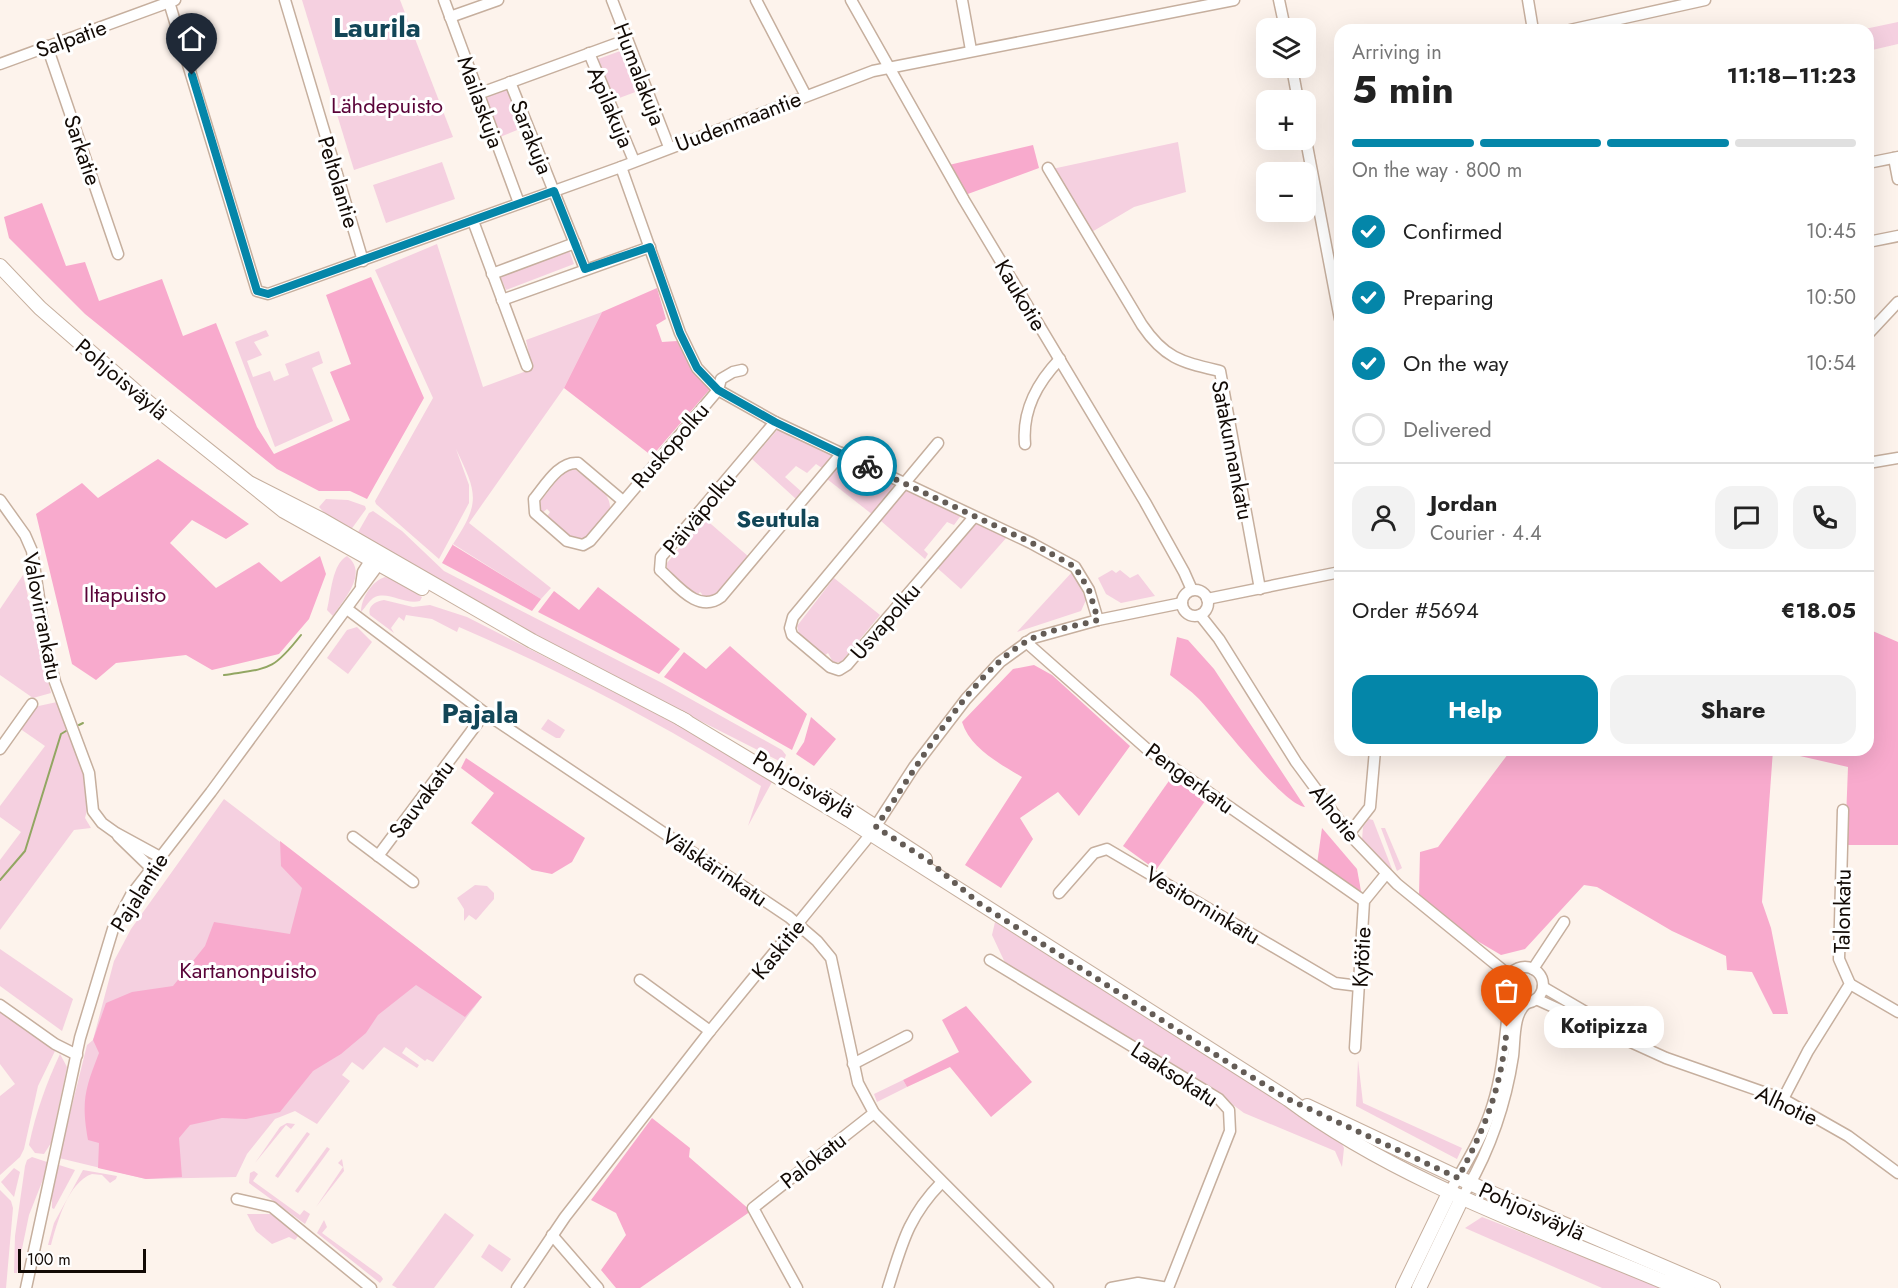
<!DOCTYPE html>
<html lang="en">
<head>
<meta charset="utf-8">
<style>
	body { margin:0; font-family:Jost,sans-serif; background:#f2f2f2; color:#222; height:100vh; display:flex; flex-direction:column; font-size:22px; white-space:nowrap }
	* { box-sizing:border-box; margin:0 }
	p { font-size:20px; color:#767676 }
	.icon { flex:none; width:33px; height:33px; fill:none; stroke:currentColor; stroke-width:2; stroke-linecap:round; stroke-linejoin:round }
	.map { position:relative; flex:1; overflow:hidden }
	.sheet { position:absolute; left:1334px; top:24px; width:540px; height:732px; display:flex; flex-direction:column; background:#fff; border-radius:18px; box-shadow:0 6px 24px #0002 }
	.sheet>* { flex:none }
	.buttons { position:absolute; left:1256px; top:18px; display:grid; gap:12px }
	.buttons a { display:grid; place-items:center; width:60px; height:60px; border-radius:12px; background:#fff; box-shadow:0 6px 24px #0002; font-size:30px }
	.scale { position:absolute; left:18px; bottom:15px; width:128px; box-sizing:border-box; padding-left:6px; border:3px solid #120a05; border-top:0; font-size:16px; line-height:21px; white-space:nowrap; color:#120a05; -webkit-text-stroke:4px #fff; paint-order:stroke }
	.pin { position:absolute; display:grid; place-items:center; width:51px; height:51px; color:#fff; margin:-62px -26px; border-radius:50% 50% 50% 0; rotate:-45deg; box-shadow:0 0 6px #0007 }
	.pin .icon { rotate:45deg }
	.courier { position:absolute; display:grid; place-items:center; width:60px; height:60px; margin:-30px; border:4px solid #0486a9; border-radius:50%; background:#fff; color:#222; box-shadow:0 2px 8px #0007 }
	.bubble { position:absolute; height:42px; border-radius:18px; background:#fff; box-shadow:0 6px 24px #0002; font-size:20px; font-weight:700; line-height:42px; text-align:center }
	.head em { font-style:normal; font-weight:700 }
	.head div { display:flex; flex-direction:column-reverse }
	.head { display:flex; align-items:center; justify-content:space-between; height:102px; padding:0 18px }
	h1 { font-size:39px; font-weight:700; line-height:45px }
	.bar { display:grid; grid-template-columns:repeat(4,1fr); gap:9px 6px; align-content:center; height:72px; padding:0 18px }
	.bar i { height:8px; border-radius:4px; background:#e0e0e0 }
	.bar .current { background:#0486a9 }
	.bar p { grid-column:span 4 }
	.line { display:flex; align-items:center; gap:15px; padding:0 18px; border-top:2px solid #e0e0e0 }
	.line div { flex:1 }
	.round { display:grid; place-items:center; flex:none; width:63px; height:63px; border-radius:18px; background:#f2f2f2 }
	ol { padding:0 18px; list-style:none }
	li { display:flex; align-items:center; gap:18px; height:66px }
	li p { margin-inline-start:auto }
	li .icon { padding:6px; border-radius:50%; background:#0486a9; color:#fff; stroke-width:4 }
	li:last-child { color:#767676 }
	li i { width:33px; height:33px; border:3px solid #e0e0e0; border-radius:50% }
	.primary-button { display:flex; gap:12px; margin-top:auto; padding:12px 18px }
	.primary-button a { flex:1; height:69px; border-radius:18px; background:#0486a9; color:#fff; font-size:24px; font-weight:700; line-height:69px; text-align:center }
	.primary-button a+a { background:#f2f2f2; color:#222 }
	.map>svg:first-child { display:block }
	.green { fill:#f5d0e0 }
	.forest { fill:#f8aacd }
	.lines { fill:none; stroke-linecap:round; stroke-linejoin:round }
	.stream { stroke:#92a662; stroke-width:2 }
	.minor-casing { stroke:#c6af9e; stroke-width:13 }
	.major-casing { stroke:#c6af9e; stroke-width:16 }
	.minor { stroke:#fff; stroke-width:10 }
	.major { stroke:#fff; stroke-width:14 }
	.done { stroke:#645c56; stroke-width:6; stroke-dasharray:0 10.8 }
	.route { stroke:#0486a9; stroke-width:8 }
	.labels { text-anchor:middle; stroke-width:6; stroke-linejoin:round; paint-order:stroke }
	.street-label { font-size:22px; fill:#120a05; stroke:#fff }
	.park-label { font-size:22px; fill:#590338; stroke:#fff }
	.neighbourhood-label { font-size:24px; font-weight:bold; fill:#124657; stroke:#fff }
	.district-label { font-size:28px; font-weight:bold; fill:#124657; stroke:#fff }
</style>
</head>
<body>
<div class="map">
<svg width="1898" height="1288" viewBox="0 0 1898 1288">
	<rect width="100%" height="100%" fill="#fdf3ec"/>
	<g class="green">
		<path d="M302,0h98l53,137 -99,33z"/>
		<path d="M1898,22v22l-30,7v-21h-8z"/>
		<path d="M623,50l15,41 -24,9 -16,-41z"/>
		<path d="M506,88l16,40 -22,9 -16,-39z"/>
		<path d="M1178,142l8,50 -52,15 -44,26 -38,-64z"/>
		<path d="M442,162l13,37 -69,24 -13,-38z"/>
		<path d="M437,244l46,143 49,-18 -6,-29 76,-28 -38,76 -95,135 82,65 -10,11 -88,-55c28,-42 24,-51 3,-95l13,36v18l-30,56 -63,-55 -1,-3 58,-103 -58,-128z"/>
		<path d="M569,250l5,14 -68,26 -6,-14z"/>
		<path d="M266,330l3,6 -15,6 8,13 -15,6 6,16 17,-6 4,10 15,-6 -4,-11 34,-13 4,12 -11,5 21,53 -58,26 -40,-105z"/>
		<path d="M779,428l55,27 -12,13 -6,-4 -9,9 -11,-7 -11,11 18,16 -7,6 -44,-40z"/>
		<path d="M843,460l51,22 3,6 -24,27 -46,-36z"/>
		<path d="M570,468l6,2c12,9 35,21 34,38l-24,30 -8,4 -9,-3 -23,-21 4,-6 -3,-3 -5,4 -3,-10 26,-33z"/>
		<path d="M907,488l55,26 -8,11 -7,-3 -23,28 4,4 -3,5 -44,-38z"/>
		<path d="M326,499l22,1 17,6 1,3 -16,22 -19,-11 -12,-13z"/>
		<path d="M373,511l29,20 42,40 218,112 120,67 4,5 -3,8 -254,-129 -172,-100 12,-21z"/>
		<path d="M704,518l45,39 -36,40 -14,2 3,-5 -2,-2 -4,5 -29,-28v-6z"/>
		<path d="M974,519l33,18 -46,52 -26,-23z"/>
		<path d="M347,556c22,17 -3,43 -14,60l-6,-6c4,-16 5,-46 20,-54z"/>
		<path d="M1112,570l4,3 4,-3 10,8 8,-4 17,22 -34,7 -15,-9 -8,-16z"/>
		<path d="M1073,571l13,29 -5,11 -64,21z"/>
		<path d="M23,575l28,118 -18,5 -33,-23v-66z"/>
		<path d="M385,577l4,1 33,19 -2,4c-15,4 -31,-10 -45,-4 -6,3 -9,10 -14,15 0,-14 11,-31 24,-35z"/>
		<path d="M834,578l46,37 -39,47h-8l-5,-9 -4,3 -24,-19 -3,-11z"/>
		<path d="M384,600l29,7 17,-2 37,12 215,110 90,55 -24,44 13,-40c-96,-61 -197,-114 -302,-159l-2,5 -25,-13 -26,-4 -2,6 -5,-4 -8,11 3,5 -24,-18c-3,-9 6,-14 14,-15z"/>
		<path d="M357,627l15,15 -24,32 -21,-16 20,-28z"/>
		<path d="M57,702c13,35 39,79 28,116l6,10 -17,2 -74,100v-70l21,-28 -21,-15v-11l45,-60 -26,-18 15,-21z"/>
		<path d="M548,719l17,11 -5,8h-4l-15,-9z"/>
		<path d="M224,799l258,198 -49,65 -6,-3 -2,2 -19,-14 -4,6 17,12 -2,3 -33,-21 -21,23 -11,-8 -10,13 8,6 -33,43 -22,-13 -20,8 -28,35 -11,23 -90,2 -87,-21 28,-113 6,-5 21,-79 17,-32z"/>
		<path d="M1369,819l4,1 19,49 -2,1 -28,-30 1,-13z"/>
		<path d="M1381,828h4l17,40 -5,3z"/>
		<path d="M475,885l12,1 7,7v6l-18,21 -7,-5 -5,6v-12l-7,-11z"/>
		<path d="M995,922l345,218 4,8 -2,19 -7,-16 -91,-38 -23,-17 -213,-127 -16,-34z"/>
		<path d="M0,949l73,50 -11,32 -62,-45z"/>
		<path d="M0,1011l55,40 -17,35 -14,63 -4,8 -20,18v-79l15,-12 -15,-20z"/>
		<path d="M60,1054l7,13 -16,76 -7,11 -9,-1 -6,-8c7,-33 17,-61 31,-91z"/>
		<path d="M1358,1060l5,43 99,45 -5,11 -101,-53z"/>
		<path d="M903,1080l4,7 -30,15 -3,-8z"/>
		<path d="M287,1123l8,1 -4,5 -5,-4 -31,38 25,-36z"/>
		<path d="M307,1132l3,2 -3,4 -29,40 -3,-2z"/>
		<path d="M327,1147l3,2 -32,44 -3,-2z"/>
		<path d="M32,1157l15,5 -3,15 -15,38 -12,58h-3l1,-37 10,-70 2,-6z"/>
		<path d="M342,1159l2,12 -28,36 27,-40 -5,-4z"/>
		<path d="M59,1165l16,5 -21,39 -2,-1v-18z"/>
		<path d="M14,1168l6,4 -6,25 -13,-15z"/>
		<path d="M83,1170l34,6 -1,3 -6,4 -8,-8 -10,-1c-24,8 -35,49 -41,71h-3l6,-22z"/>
		<path d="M254,1171l4,3 -5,7 47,34 4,-5 6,4 -5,10 -56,-41 1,-10z"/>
		<path d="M0,1190l11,11 2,7 -7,80h-6z"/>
		<path d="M445,1213l29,22 -40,53h-37l-5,-3z"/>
		<path d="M247,1214h24l28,21 -4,5 -6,-3 -17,7 -16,-13z"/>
		<path d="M1482,1217l180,71h-60l-137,-60z"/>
		<path d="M324,1220l3,7 -5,6 59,43 2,3 -3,4 -63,-50z"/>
		<path d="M489,1244l22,15 -9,13 -21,-15z"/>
	</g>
	<g class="forest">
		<path d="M1033,145l6,23 -74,27 -16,-30z"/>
		<path d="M42,203l24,63 19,-4 14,39 63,-22 21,57 33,-13 41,104 17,27 76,-34 -20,-48 21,-8 -25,-69 45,-18 53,121 -57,101 -17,-8h-31l-42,-22 -192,-155 -76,-76 -5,-21z"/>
		<path d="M657,288l9,31 -10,6 6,17 15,-1 15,29 18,19 -58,67 -88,-68 38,-76z"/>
		<path d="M158,459l91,65 -23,15 -34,-19 -22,23 46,45 43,-26 22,20 39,-26 6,18 -17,45 -30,35 -67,16 -26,-15 -70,8 -20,17 -24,-16 -36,-150 46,-31 16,15z"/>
		<path d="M453,544v1l88,54 -9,12 -90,-48z"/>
		<path d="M598,587l82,62 -21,25 -121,-62 16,-21 25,19z"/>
		<path d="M1868,629l30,13v203h-53l3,-78 -74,-17h94z"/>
		<path d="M1177,637l11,3 26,29 91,138c-22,-2 -87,-88 -106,-108 -9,-9 -19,-16 -29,-24z"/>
		<path d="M730,646l77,68 -15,36 -128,-73 20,-25 22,17z"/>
		<path d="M1034,665l18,10 78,71 -51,70 -21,-24 -38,26 13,21 -32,49 -36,-23 57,-88c-22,-13 -52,-29 -60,-55l51,-53z"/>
		<path d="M811,717l25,22 -22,27 -18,-12 8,-12z"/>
		<path d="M1511,750h15l6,5 3,-5h238l-11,152 9,26 17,86h-15l-21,-42 -25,-2 -1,-14 -54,-25 -75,-44 -13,-2 -59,64 -24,6 -32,-19 -50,-41 1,-43 18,-5z"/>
		<path d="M466,758l119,80 -13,24 -20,12 -20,-4 -61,-47 23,-30 -33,-25z"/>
		<path d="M1171,778l34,23 -49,69 -33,-24z"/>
		<path d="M1322,828l35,41 4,22 -4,1 -40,-28z"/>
		<path d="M280,841l202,156 -17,20 -49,-32 -38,30 -12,18 -25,21 -28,17 -33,41 -34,7 -24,-1 -32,7 -11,13 3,39 -36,2 -48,-11 1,-25 -11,-3c-7,-39 -3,-51 11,-87l-6,-13 13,-37 26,-11 41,-6 32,-40 9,-24 76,12 12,-46 -21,-22z"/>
		<path d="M966,1006l66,76 -41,35 -41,-50 -43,20 -4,-7 56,-28 -17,-32z"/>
		<path d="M652,1118l38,30 -1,9 62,54 -111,77h-24l-15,-18 25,-35 -10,-22 -25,-13z"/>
	</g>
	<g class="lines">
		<g class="stream">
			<path d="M224,675c45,-7 48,-3 77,-40"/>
			<path d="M79,725l4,-2"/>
			<path d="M0,880l25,-29 36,-117 5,-3"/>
		</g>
		<defs>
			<g id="minor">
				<path d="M285,0l78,261"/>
				<path d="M444,0l75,203"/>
				<path d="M612,0l57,147"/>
				<path d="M756,0l50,96"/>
				<path d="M851,0l113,200 181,302 39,70 8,18"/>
				<path d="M962,0l9,50"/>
				<path d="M1279,0l6,28"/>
				<path d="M1528,0l5,30"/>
				<path d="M169,2l88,289 11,3 353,-127 252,-96 361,-71"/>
				<path d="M450,17l48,-17"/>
				<path d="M1570,30l135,-30"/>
				<path d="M47,46l71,208"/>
				<path d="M589,53l45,108"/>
				<path d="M0,64l175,-64"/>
				<path d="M1292,68l6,32"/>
				<path d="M510,82l75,187"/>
				<path d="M478,94l148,-54"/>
				<path d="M1305,135l35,184"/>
				<path d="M1894,158l4,21"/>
				<path d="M1868,163l30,-6"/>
				<path d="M621,167l59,166 17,35 21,22 57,32 256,121 44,24 14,23 9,30"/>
				<path d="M1048,168l94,157c23,34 40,37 78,46l40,218"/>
				<path d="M473,221l54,145"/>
				<path d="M1868,242l30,-6"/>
				<path d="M492,274l83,-31"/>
				<path d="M502,300l148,-53"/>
				<path d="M1868,334l30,-32"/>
				<path d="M775,422l-114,135 -1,13c17,15 38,44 61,27l121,-144"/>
				<path d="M938,443l-145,174 -3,11 2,7 38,32 9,3 8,-5 127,-148"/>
				<path d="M1025,444c-3,-34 12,-61 35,-85"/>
				<path d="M1868,463l30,-5"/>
				<path d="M0,500l25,35 7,16 14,94 9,37 34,91 4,38 9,12 14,10 44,24"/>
				<path d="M623,501l-45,-38c-19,-2 -33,23 -44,36l1,14 32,28 16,4 7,-4 128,-151 3,-11 12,-7 9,-2"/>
				<path d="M361,585l2,-13 12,-19"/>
				<circle cx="1195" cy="603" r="13"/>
				<path d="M1207,599l133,-27"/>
				<path d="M347,609l138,104 304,204 28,24 14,17 27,125 16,30 174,175"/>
				<path d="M1200,615l19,24 77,123 53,72 48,50 113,92"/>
				<path d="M1026,642l122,108 216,151"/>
				<path d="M0,749l32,-45"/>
				<path d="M1349,834l21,-27 5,-57"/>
				<path d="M118,836l33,32"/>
				<path d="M353,837l60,45"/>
				<path d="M378,856l107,-143"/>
				<path d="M1059,893l35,-40 13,-4 228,134 24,3"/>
				<path d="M990,960l229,139 10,11 1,21 -62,157"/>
				<circle cx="1525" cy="985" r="18"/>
				<path d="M1533,969l31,-47"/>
				<path d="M640,980l70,51"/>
				<path d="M1850,984l48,28"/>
				<path d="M1543,987l70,41"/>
				<path d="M1536,999l130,59 117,41 65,37 50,37"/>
				<path d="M0,1005l55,39 22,11"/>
				<path d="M1355,1048l9,-147 22,-27"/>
				<path d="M853,1064l54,-28"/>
				<path d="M1783,1099l25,-48 42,-67 -11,-25 4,-149"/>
				<path d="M1467,1189c23,-40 39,-87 46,-133 2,-16 0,-43 14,-53"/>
				<path d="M1450,1191c16,-27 34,-56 43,-87 11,-35 12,-72 17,-109"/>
				<path d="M237,1199l35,8 99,81"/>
				<path d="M552,1235l46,53"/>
				<path d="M26,1288l54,-250 33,-109 18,-34 80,-103 171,-232"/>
				<path d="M517,1288l48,-71 145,-186 160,-196 44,-68 52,-68 34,-37 33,-24 65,-18 84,-17"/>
				<path d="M797,1288l-44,-80 121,-95"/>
				<path d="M888,1288c14,-44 20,-71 53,-105"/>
				<path d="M1111,1288l27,-5 30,5"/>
			</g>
			<g id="major">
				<path d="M0,266l40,42 109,95 135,108 138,77"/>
				<path d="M251,484l71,36 210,121 154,80"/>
				<path d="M680,718l171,103 437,278c108,81 250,130 374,182l26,7"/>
				<path d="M828,796l97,63"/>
				<path d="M1307,1106l182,86 224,96"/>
				<path d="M1403,1288l47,-97"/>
				<path d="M1419,1288l44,-92"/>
			</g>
		</defs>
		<use href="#minor" class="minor-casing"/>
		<use href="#major" class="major-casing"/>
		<use href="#minor" class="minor"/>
		<use href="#major" class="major"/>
	</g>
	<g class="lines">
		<path class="done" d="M867,466l165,77 43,24 14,23 9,30c-21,6 -47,9 -67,19 -60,31 -116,132 -155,188l54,35 50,42 252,161 56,34 170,79c29,-54 43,-90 49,-151"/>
		<path class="route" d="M192,75l65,216 11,3 286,-103 31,78 65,-22 30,86 17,35 21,22 57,32 92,44"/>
	</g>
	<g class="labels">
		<g class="street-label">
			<text transform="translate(71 38) rotate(-20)" y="8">Salpatie</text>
			<text transform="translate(640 74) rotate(69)" y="8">Humalakuja</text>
			<text transform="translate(481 102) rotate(70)" y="8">Mailaskuja</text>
			<text transform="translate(611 107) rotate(67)" y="8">Apilakuja</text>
			<text transform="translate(738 121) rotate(-21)" y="8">Uudenmaantie</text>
			<text transform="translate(532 137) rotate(68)" y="8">Sarakuja</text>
			<text transform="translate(83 150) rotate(71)" y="8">Sarkatie</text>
			<text transform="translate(339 182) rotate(73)" y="8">Peltolantie</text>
			<text transform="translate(1021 295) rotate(59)" y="8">Kaukotie</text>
			<text transform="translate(122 379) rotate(40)" y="8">Pohjoisväylä</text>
			<text transform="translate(670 445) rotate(-49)" y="8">Ruskopolku</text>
			<text transform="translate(1233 450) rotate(79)" y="8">Satakunnankatu</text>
			<text transform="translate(699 513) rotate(-50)" y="8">Päiväpolku</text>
			<text transform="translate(43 616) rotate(79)" y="8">Valovirrankatu</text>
			<text transform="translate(885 621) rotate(-49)" y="8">Usvapolku</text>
			<text transform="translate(1190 778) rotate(36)" y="8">Pengerkatu</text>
			<text transform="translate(804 784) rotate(30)" y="8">Pohjoisväylä</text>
			<text transform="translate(421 799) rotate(-53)" y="8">Sauvakatu</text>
			<text transform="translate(1335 813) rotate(52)" y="8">Alhotie</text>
			<text transform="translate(715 867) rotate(34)" y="8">Välskärinkatu</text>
			<text transform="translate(139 892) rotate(-58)" y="8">Pajalantie</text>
			<text transform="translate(1203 905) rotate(31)" y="8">Vesitorninkatu</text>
			<text transform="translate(1842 911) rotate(-89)" y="8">Talonkatu</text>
			<text transform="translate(778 949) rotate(-51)" y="8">Kaskitie</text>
			<text transform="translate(1361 957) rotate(-87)" y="8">Kytötie</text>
			<text transform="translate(1175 1074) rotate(33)" y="8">Laaksokatu</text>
			<text transform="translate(1787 1105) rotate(25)" y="8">Alhotie</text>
			<text transform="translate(813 1160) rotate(-38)" y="8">Palokatu</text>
			<text transform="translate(1532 1211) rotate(24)" y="8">Pohjoisväylä</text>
		</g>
		<g class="park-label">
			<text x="387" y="113">Lähdepuisto</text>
			<text x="125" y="602">Iltapuisto</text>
			<text x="248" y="978">Kartanonpuisto</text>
		</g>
		<g class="neighbourhood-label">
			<text x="778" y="527">Seutula</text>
		</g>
		<g class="district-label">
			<text x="377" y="37">Laurila</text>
			<text x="480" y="723">Pajala</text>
		</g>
	</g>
</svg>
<div class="buttons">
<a><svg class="icon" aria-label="layers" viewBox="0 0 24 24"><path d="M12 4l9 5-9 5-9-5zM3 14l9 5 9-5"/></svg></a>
<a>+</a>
<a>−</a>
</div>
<div class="scale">100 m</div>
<div class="pin" style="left:1507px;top:1027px;background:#ea580c"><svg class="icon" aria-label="bag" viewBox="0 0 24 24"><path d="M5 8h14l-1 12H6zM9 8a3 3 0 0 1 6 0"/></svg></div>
<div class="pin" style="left:192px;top:75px;background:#1f2937"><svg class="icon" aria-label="home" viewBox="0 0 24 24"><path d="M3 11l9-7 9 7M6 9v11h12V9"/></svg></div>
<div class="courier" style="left:867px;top:466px"><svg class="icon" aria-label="bike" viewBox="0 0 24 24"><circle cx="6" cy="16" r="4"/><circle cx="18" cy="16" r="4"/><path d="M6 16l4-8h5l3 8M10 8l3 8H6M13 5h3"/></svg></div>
<div class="bubble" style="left:1544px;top:1006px;width:120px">Kotipizza</div>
<section class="sheet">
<div class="head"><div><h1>5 min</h1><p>Arriving in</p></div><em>11:18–11:23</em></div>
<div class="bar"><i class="current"></i><i class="current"></i><i class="current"></i><i></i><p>On the way · 800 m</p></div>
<ol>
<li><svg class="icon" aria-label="check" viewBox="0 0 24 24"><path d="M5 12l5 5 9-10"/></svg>Confirmed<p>10:45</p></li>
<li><svg class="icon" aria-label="check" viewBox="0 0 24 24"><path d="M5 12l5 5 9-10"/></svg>Preparing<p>10:50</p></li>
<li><svg class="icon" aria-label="check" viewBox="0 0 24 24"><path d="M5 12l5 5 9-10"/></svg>On the way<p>10:54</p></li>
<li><i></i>Delivered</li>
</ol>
<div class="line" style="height:108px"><a class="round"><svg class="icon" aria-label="person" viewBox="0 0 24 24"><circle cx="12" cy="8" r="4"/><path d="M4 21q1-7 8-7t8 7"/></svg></a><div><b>Jordan</b><p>Courier · 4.4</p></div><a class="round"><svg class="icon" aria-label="chat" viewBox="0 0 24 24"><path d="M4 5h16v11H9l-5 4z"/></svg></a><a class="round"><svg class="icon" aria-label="phone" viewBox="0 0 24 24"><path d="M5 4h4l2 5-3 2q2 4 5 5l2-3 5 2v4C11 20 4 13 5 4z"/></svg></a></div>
<div class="line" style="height:78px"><div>Order #5694</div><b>€18.05</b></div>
<div class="primary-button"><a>Help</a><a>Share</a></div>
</section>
</div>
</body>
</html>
